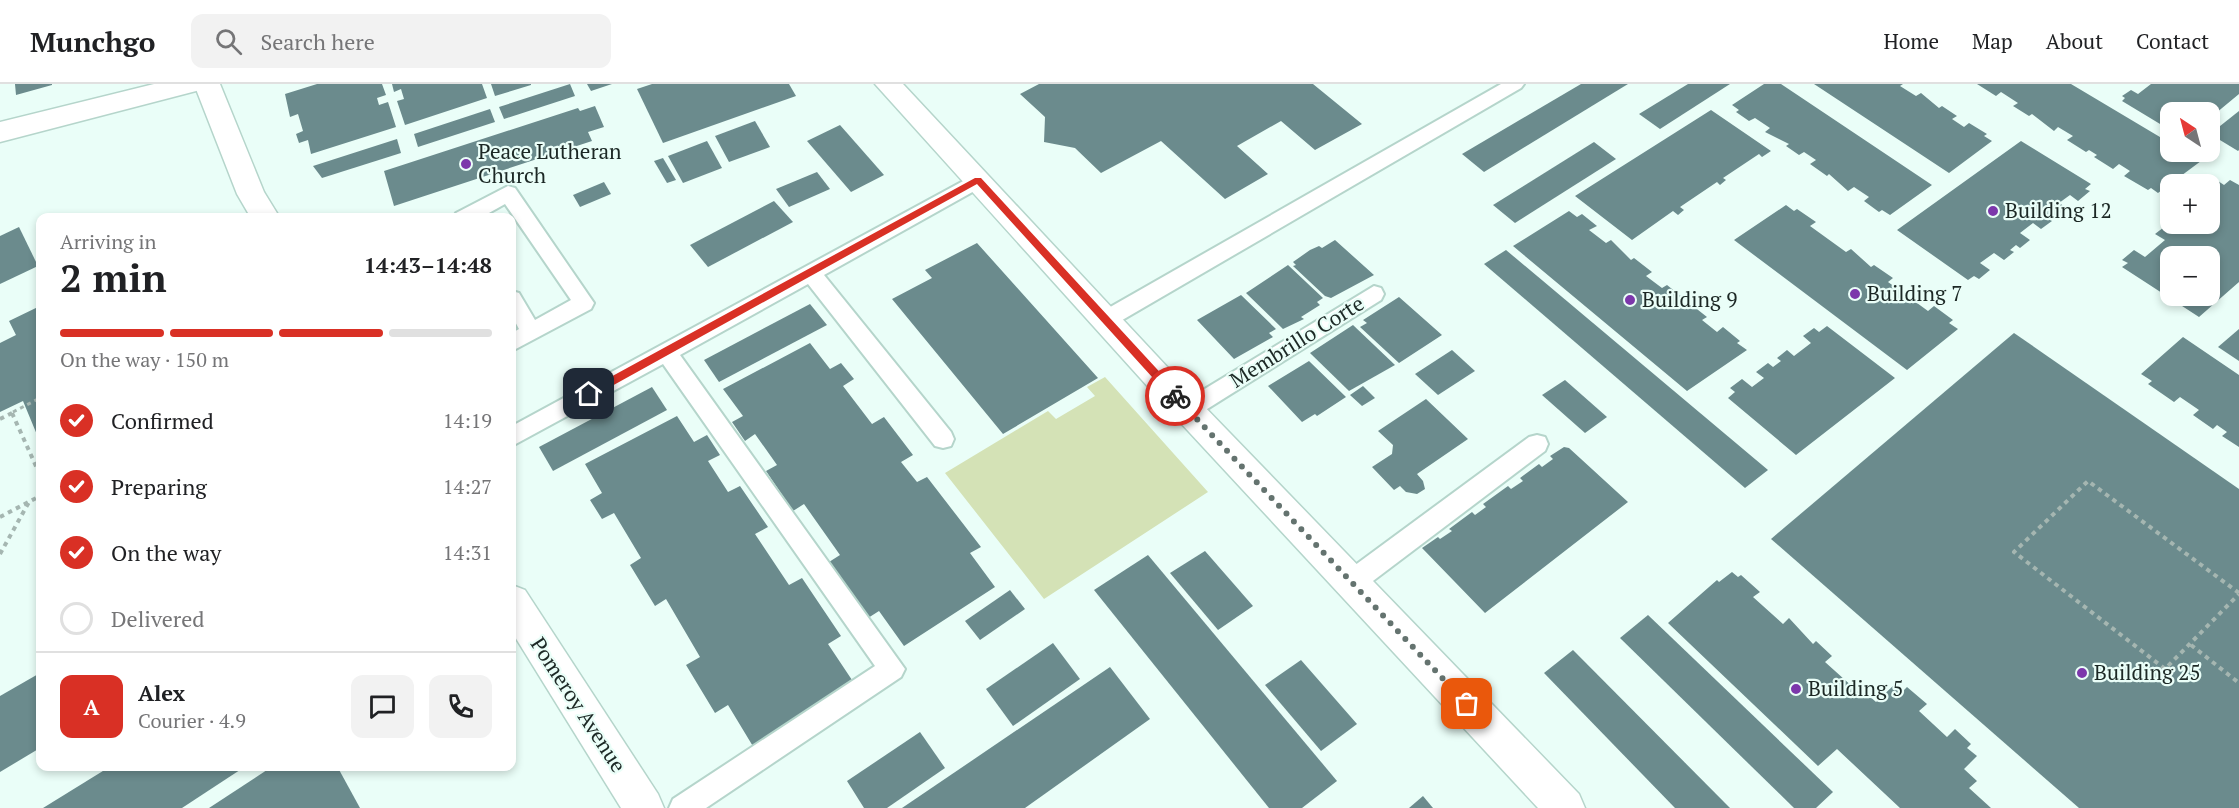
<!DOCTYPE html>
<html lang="en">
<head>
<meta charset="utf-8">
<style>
	body { margin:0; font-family:"PT Serif",serif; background:#f2f2f2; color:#202124; height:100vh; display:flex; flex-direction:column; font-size:22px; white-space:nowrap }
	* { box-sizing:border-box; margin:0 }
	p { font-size:20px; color:#757577 }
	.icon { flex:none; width:33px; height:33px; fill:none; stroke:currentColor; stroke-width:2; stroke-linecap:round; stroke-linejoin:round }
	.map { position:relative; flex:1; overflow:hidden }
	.details { position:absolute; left:36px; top:129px; width:480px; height:558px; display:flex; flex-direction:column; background:#fff; border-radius:12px; box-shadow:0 3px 9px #0003 }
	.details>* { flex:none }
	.needle { width:39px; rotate:324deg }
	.tools { position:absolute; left:2160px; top:18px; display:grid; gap:12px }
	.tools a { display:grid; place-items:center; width:60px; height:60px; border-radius:12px; background:#fff; box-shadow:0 3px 9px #0003; font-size:30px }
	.pin { position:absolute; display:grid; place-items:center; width:51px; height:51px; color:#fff; margin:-26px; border-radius:12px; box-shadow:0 3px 9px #0006 }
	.courier { position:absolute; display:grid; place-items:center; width:60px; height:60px; margin:-30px; border:4px solid #d93025; border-radius:50%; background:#fff; color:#222; box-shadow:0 2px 8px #0007 }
	.summary em { font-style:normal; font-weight:700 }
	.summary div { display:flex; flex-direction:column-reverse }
	.summary { display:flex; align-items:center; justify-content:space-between; height:102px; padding:0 24px }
	h1 { font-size:39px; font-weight:700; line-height:45px }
	.bar { display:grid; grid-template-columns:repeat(4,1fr); gap:9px 6px; align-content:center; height:72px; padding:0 24px }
	.bar i { height:8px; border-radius:4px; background:#e0e0e0 }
	.bar .active { background:#d93025 }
	.bar p { grid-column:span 4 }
	.line { display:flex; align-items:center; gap:15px; padding:0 24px; border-top:2px solid #e0e0e0 }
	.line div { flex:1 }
	.round { display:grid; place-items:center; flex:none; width:63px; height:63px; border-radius:12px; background:#f2f2f2 }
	ol { padding:0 24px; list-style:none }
	li { display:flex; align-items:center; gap:18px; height:66px }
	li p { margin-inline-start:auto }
	li .icon { padding:6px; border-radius:50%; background:#d93025; color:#fff; stroke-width:4 }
	li:last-child { color:#757577 }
	li i { width:33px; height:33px; border:3px solid #e0e0e0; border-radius:50% }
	header { display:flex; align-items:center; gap:36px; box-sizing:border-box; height:84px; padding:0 30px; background:#fff; border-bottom:2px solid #e0e0e0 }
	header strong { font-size:28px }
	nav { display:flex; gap:33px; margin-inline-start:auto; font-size:21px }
	.search { width:420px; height:54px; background:#f2f2f2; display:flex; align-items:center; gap:15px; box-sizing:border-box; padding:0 21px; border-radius:12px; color:#757577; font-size:22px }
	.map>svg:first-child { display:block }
	.green { fill:#d4e2b6 }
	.building { fill:#6b8b8d; fill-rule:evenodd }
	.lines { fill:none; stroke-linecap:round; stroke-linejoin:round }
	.lane-casing { stroke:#b5d5cb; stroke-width:4 }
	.street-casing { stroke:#b5d5cb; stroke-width:3 }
	.secondary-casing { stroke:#b5d5cb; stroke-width:3 }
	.path-far1 { stroke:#a5b6b1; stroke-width:3; stroke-dasharray:4 4; stroke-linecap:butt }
	.path { stroke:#a5b6b1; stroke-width:4; stroke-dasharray:4.5 4.5; stroke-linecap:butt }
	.lane { fill:#fff; fill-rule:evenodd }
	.street { fill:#fff; fill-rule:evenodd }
	.secondary { fill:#fff; fill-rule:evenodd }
	.route { fill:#d93025 }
	.done { stroke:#64736f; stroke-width:6; stroke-dasharray:0 10.8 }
	.poi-dot { fill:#7c37ab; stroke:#eafef8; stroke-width:2 }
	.labels { text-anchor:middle; stroke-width:4.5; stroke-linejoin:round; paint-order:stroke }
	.poi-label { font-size:21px; fill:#1c2825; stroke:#eafef8; text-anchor:start }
	.street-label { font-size:21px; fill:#1c2825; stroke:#eafef8 }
</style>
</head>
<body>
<header>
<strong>Munchgo</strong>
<div class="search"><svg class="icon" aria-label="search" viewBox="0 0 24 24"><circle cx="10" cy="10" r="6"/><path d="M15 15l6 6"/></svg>Search here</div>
<nav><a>Home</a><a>Map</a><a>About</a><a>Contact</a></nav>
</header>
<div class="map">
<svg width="2239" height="724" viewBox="0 0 2239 724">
	<rect width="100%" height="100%" fill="#eafef8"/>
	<path class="green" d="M1105,293l103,115 -164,107 -99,-126 103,-62 8,8 39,-23 -8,-9z"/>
	<g class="building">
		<path d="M15,0h37v1l-36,10z"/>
		<path d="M317,0h65l4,11 -9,3 2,7 9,-3 8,25 -85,27 -3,-14 -9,3 -3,-9 7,-3 -5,-17 -8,3 -5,-23z"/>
		<path d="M392,0h90l5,14 -82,27 -8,-24 7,-2 -3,-10 -7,3z"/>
		<path d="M491,0h40v1l-36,11z"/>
		<path d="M570,0l5,12 -71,23 -5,-12z"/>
		<path d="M587,0h25l-21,7z"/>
		<path d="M652,0h137l7,12 -133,47 -26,-54z"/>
		<path d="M1039,0h274l49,40 -47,26 -34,-29 -44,25 31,28 -43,25 -64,-58 -60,32 -26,-25 -31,-6 1,-25 -25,-23z"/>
		<path d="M1581,0h47l-144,88 -22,-18z"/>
		<path d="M1688,0h42l-70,45 -21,-15z"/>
		<path d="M1764,0h17l151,101 -42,30 -8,-5 -3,2 -15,-11 5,-4 -15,-10 -6,4 -19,-17 -2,2 -17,-12 6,-4 -12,-8 -5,3 -13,-9 3,-2 -24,-12 5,-4 -15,-10 -6,3 -13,-9 3,-2 -7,-5z"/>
		<path d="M1814,0h89l-3,2 16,10 5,-3 18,15 3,-2 15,10 -5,3 12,8 5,-4 18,11 -3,2 8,5 -43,32z"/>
		<path d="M1977,0h94l99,59v9h15l16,9 -43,32 -7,-5 -3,2 -24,-14 6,-5 -11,-7 -6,5 -19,-12 3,-2 -8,-5 -3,2 -19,-12 6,-4 -15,-9 -4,4 -22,-17 -3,2 -16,-10 5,-3 -17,-11 -5,4z"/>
		<path d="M2151,0h88v10l-29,24v-6h-40v18l-48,-29 3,-3 -3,-2 9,-6 7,4z"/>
		<path d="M595,22l9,21 -16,5 4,9 -198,65 -10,-35 194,-63 2,3z"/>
		<path d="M490,25l5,13 -77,25 -4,-13z"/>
		<path d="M1711,26l60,41 -9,6 -3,-3 -36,24 3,2 -6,5 -3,-3 -37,25 4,3 -6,5 -5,-4 -41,29 -57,-44z"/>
		<path d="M2239,27v39l-1,1 -28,-17z"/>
		<path d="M755,37l15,26 -41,15 -14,-26z"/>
		<path d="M840,41l44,50 -33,17 -44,-51z"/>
		<path d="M397,55l4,14 -79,25 -9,-12z"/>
		<path d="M707,57l15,27 -39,15 -15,-27z"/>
		<path d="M2021,57l70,43 -6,5 5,2 -12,10 -8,-6 -11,8 8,5 -11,8 -3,-2 -5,4 4,3 -11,8 -8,-6 -13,10 10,7 -10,8 -4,-3 -6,5 4,2 -10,8 -10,-7 -14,10 10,7 -11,9 -5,-3 -6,4 -71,-50z"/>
		<path d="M1594,58l22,17 -101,64 -22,-18z"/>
		<path d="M663,74l13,22 -9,3 -13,-22z"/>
		<path d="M817,88l13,17 -41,18 -13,-18z"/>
		<path d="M2230,96l9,5v97l-40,35 -77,-50 6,-4 -6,-3 12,-10 11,7 20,-17 -10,-6 13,-10 5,3 4,-3h33v-20l8,-7 -8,-5v-4l8,-7 6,4zM2170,172h40v40h-40z"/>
		<path d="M604,98l7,12 -31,13 -7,-12z"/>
		<path d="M774,117l19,21 -85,45 -18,-22z"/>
		<path d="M1786,121l8,6 3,-2 19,13 -6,4 36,26 5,-3 20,18 3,-2 19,13 -5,4 40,29 6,-5 19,14 -4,3 9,6 -51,41 -173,-130z"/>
		<path d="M1569,127l8,6 5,-3 15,12 -8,4 17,13 5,-3 20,20 3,-2 18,14 -6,4 16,12 5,-3 15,12 -3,2 6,5 3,-2 19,15 -5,3 15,12 6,-5 17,14 -3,2 10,7 -60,41 -174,-145z"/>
		<path d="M19,143l19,39 -38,18v-48z"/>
		<path d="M1335,156l39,35 -43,23 -6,-2 -32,-30 3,-1 -3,-3 17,-12 9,-4 3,2z"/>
		<path d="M977,159l121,135 -95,56 -111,-135 40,-21 -7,-8z"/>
		<path d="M1506,166l262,220 -23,18 -261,-224z"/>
		<path d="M1288,181l35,33 -6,4 3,3 -19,12 3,2 -21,10 -37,-36z"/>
		<path d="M1241,211l35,34 -7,4 4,4 -39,22 -37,-39z"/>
		<path d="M1399,213l43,38 -43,28 -39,-36 7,-4 -4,-3z"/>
		<path d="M810,220l17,21 -108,57 -15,-22z"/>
		<path d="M40,222v136l-17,-41 -23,11v-69l16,-8 -7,-14z"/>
		<path d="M1353,241l42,40 -46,26 -39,-38z"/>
		<path d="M1827,242l68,52 -99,77 -68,-57 7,-6 -5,-4 12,-9 10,8 12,-9 -8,-6 12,-9 5,4 8,-6 -4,-3 10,-8 7,6 17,-13 -8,-7 11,-8 5,4z"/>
		<path d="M2239,245v32l-21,-14z"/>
		<path d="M2014,249l225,156v319h-160l-308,-269z"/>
		<path d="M2183,253l56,38v72l-17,-11 5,-4 -10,-7 -4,4 -20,-14 6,-5 -19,-13 -6,5 -26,-18 4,-3 -11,-7z"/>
		<path d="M810,259l20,26 11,-6 13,16 -11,7 29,38 12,-7 29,38 -12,7 16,20 10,-5 54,70 -11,6 25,34 -91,59 -25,-35 -11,7 -39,-56 11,-7 -36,-51 -11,7 -27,-40 11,-6 -22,-31 -10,7 -13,-19 11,-6 -20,-27z"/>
		<path d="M1452,266l23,21 -37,24 -23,-21z"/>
		<path d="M1309,277l37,36 -29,19 -2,-2 -13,8 -34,-36z"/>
		<path d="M1565,296l42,37 -22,16 -43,-38z"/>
		<path d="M1363,302l12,12 -13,8 -12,-11z"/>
		<path d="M652,303l15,23 -114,61 -14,-24z"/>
		<path d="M1426,315l42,40 -51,35 6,7 2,8 -8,5 -11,-2 -6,-6 -6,4 -22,-23 20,-13 1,-9 -15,-14z"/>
		<path d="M677,332l17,26 13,-7 13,20 -12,6 20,31 12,-6 28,41 -13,7 34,51 13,-7 39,58 -13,8 26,39 -100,65 -26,-43 -13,8 -29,-48 14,-8 -34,-58 -11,7 -25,-41 11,-7 -27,-45 -12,6 -12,-19 12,-7 -17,-29z"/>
		<path d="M1564,363l5,1 59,54 -143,111 -63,-65 16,-11 2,2 12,-8 -3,-2 23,-17 3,3 11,-8 -3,-3 25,-18 3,3 12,-8 -3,-3 19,-14 3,3 11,-8 -3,-3z"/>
		<path d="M1205,467l48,55 -35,24 -48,-57z"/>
		<path d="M1148,471l189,226 -35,27h-33l-175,-218z"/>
		<path d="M1732,488l6,5 3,-2 19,17 -7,5 30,27 6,-6 24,26 3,-3 16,15 -7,6 39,35 3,-3 9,8 18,-17 8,7 5,-5 20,17 -8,7 28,26 8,-8 16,15 -4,4 10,8 -13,13 13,12 -8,7 22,20h-91l-63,-59 -19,17 -150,-143 49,-43 2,2z"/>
		<path d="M1010,506l15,19 -45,31 -15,-19z"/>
		<path d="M1648,531l185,177 -17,16h-22l-174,-170z"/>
		<path d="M1053,559l27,36 -67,47 -27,-37z"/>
		<path d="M1573,566l157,158h-55l-131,-135z"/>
		<path d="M1301,576l56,64 -36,27 -56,-66z"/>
		<path d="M1110,583l40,52 -125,89h-123z"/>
		<path d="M40,589v75l-40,24v-76z"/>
		<path d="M920,648l25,36 -58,40h-23l-17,-27z"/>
		<path d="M111,682h135l-64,42h-139z"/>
		<path d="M273,682h64l23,42h-151z"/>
		<path d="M1423,712l10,12h-24z"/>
	</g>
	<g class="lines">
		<defs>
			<g id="lane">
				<path d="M1501,0h23l-3,4 -409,238 -7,2 -7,-2 -4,-6 4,-6z"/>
				<path d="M978,89l7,2 3,5 -3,5 -161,90 127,157 3,7 -3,7 -8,2 -8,-2 -127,-162 -128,71 225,314 -4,8 -195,131h-37l4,-9 202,-133 -212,-302 -151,82v-20z"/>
				<path d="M508,102l7,2 79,115 -3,6 -79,42v-18l7,-4 -7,-13v-25l7,2 16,27 36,-20 -66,-96 -25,14h-27l3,-5z"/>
				<path d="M1374,202l7,2 3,6 -3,6 -185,116 -8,3 -8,-3 -3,-6 3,-6z"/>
				<path d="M1537,351l8,2 3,7 -3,7 -184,139 -9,3 -9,-3 -3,-8 3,-8 186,-137z"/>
			</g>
			<g id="street">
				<path d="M154,0h50l-4,6 -200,52v-20z"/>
				<path d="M875,0h28l296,317 380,393 6,14h-47l-361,-389z"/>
			</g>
			<g id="secondary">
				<path d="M194,0h26l44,108 16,26h-29l-14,-24z"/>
				<path d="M512,501l13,5 133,204 6,14h-43l-109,-176z"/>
			</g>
		</defs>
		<use href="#lane" class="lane-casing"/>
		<use href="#street" class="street-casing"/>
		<use href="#secondary" class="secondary-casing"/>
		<path class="path-far1" d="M13,328l27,-14"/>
		<g class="path">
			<path d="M12,329l28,62"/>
			<path d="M0,335l16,-8"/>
			<path d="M0,433l40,-21"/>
			<path d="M0,470l29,-52"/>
			<path d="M2239,509l-151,-112 -74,71 151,117 74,-75"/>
			<path d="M2191,561l48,38"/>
		</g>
		<use href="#lane" class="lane"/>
		<use href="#street" class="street"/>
		<use href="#secondary" class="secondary"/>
	</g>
	<path class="route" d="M975,94h6l198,215v6h-7l-195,-215 -385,213h-7v-6z"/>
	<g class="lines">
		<path class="done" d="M1175,312l292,308"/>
	</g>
	<g class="poi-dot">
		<circle cx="466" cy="80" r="6"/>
		<circle cx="1993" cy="127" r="6"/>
		<circle cx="1855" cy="210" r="6"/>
		<circle cx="1630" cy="216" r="6"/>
		<circle cx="2082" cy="589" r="6"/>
		<circle cx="1796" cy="605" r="6"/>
	</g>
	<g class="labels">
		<g class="poi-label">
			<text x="478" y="75">Peace Lutheran<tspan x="478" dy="24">Church</tspan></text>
			<text x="2005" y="134">Building 12</text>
			<text x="1867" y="217">Building 7</text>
			<text x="1642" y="223">Building 9</text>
			<text x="2094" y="596">Building 25</text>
			<text x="1808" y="612">Building 5</text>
		</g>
		<g class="street-label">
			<text transform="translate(1297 258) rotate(-32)" y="7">Membrillo Corte</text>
			<text transform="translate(578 621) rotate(57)" y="7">Pomeroy Avenue</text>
		</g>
	</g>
</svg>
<div class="tools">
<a><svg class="needle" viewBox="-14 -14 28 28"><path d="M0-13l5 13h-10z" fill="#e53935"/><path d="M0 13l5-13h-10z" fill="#757577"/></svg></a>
<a>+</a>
<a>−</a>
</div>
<div class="pin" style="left:1467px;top:620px;background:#ea580c"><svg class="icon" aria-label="bag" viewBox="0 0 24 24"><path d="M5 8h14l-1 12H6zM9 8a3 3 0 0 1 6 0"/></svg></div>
<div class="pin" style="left:589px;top:310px;background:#1f2937"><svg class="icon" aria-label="home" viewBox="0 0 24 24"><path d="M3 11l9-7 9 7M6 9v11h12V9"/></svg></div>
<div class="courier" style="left:1175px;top:312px"><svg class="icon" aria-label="bike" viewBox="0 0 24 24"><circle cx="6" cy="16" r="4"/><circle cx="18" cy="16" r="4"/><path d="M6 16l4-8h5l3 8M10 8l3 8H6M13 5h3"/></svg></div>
<section class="details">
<div class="summary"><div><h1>2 min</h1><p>Arriving in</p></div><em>14:43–14:48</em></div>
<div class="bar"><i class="active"></i><i class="active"></i><i class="active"></i><i></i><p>On the way · 150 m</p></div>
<ol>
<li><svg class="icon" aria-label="check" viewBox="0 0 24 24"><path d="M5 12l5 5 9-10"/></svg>Confirmed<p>14:19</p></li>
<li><svg class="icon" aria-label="check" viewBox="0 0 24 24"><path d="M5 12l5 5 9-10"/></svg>Preparing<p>14:27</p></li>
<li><svg class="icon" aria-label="check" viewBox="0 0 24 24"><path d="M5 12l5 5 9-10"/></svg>On the way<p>14:31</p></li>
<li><i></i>Delivered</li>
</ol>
<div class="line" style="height:108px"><b class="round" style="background:#d93025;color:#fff">A</b><div><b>Alex</b><p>Courier · 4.9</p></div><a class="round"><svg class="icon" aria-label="chat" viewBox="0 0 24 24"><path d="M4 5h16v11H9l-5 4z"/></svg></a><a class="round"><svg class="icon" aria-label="phone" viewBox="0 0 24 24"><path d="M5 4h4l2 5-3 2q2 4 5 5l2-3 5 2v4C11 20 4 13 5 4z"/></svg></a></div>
</section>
</div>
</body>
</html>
